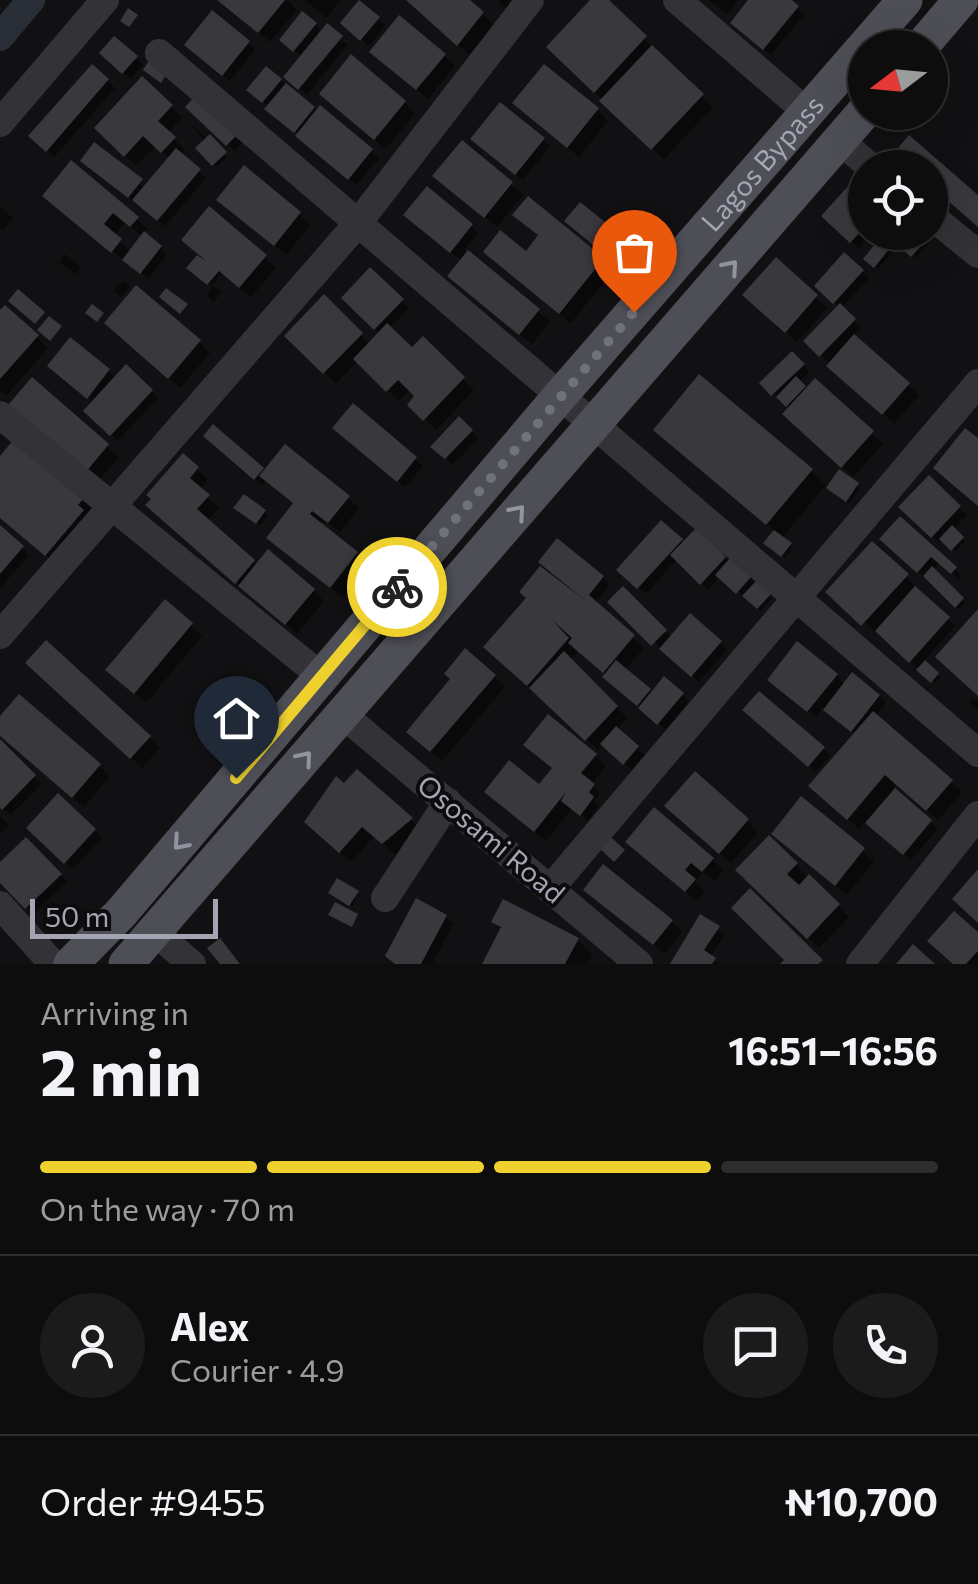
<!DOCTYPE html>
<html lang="en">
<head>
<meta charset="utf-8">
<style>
	body { margin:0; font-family:Commissioner,sans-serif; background:#1b1b1c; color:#f1f3f6; height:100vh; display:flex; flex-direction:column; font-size:38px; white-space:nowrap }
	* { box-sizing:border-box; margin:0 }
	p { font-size:32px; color:#9a9c9e }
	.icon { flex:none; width:55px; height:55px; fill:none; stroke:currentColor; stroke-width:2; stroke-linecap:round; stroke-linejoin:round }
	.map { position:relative; height:964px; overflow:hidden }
	.panel { display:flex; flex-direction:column; background:#0d0d0e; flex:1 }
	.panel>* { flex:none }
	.needle { width:65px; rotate:254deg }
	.buttons { position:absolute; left:848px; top:30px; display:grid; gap:20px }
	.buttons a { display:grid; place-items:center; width:100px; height:100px; border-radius:50%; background:#0d0d0e; box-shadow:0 10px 40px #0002,0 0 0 2px #2d2d2e; font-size:50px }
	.scale { position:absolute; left:30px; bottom:25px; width:188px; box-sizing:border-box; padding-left:10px; border:5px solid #a3a5b3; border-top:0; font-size:28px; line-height:35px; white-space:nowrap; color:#a3a5b3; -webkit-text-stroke:8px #0c0c0e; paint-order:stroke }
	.pin { position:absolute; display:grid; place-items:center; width:85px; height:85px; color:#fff; margin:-102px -42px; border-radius:50% 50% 50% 0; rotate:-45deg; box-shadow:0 0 10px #0007 }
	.pin .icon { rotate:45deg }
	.courier { position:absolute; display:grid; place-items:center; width:100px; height:100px; margin:-50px; border:8px solid #eed12e; border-radius:50%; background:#fff; color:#222; box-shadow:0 2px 12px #0007 }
	.headline em { font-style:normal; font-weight:700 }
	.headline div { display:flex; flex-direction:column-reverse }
	.headline { display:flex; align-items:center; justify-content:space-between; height:170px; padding:0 40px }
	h1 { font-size:65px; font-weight:700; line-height:75px }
	.bar { display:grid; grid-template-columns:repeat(4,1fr); gap:15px 10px; align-content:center; height:120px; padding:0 40px }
	.bar i { height:12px; border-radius:8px; background:#2d2d2e }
	.bar .active { background:#eed12e }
	.bar p { grid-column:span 4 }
	.line { display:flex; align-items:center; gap:25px; padding:0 40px; border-top:2px solid #2d2d2e }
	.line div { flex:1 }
	.round { display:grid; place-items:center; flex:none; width:105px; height:105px; border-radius:52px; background:#1b1b1c }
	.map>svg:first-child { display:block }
	.shadow { fill:#0007; fill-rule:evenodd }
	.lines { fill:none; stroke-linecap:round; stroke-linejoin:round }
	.canal { stroke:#282d36; stroke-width:28 }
	.building { fill:#39393d }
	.minor { stroke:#323237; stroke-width:28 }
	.major { stroke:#4e4e56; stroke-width:35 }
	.oneway { stroke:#9294a0 }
	.done { stroke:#70717b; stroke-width:10; stroke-dasharray:0 18 }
	.route { stroke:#eed12e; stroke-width:12 }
	.labels { text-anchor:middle; stroke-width:8; stroke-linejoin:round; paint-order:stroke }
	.street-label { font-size:28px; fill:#a3a5b3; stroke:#0c0c0e }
</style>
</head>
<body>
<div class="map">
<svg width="978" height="964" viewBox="0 0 978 964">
	<rect width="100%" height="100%" fill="#111113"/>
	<g class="shadow">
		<path d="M219,0h68l10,10 -27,32z"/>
		<path d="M305,0h36l-15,18z"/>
		<path d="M410,0h56l28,25 -25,30z"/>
		<path d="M498,0h14l-3,3 7,7 -4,5z"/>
		<path d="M593,0h12l108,107 -49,52 -115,-112z"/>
		<path d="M709,0h29l-11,14z"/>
		<path d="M752,0h36l16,15 -33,40 -31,-25z"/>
		<path d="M212,13l43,37 -25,31 -36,-30z"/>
		<path d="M302,14l21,18 25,12 -41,51 -14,-11 9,-27 -13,-11z"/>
		<path d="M378,19l7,7 -16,20 -19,-16z"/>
		<path d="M115,39l28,26 -12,14 -29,-26z"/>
		<path d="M444,55l11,11 -27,33 -45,-37z"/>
		<path d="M92,67l23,21 -61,69 -22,-21z"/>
		<path d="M267,70l112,88 -23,27 -106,-95z"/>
		<path d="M142,79l40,38 -14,16 17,17 -5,5 26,23 -41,48 -75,-58 57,19 23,-28 -14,-14 -20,21 -39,-38z"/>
		<path d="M178,84l67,56 -10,11 -47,-44 5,-6 -17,-14z"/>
		<path d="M404,102l11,11 -29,36 -53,-44z"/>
		<path d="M597,110l11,11 -29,36 -53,-43z"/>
		<path d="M192,125l35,32 -11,10 -17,-19 6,-6z"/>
		<path d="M543,139l7,7 -27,34 -42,-35z"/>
		<path d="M462,143l61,52 -26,32 -50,-40z"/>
		<path d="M45,196l92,23 11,11 -4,4 23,20 -19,25zM125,222l18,15 -12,15 -17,-16z"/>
		<path d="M865,201v31h8l-14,16 -35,-32z"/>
		<path d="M580,205l56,47 -12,16 -50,-40z"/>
		<path d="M0,207l13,11 -11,13 -2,-2z"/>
		<path d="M209,210l67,58 -25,29 -29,-24 -10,12 9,7 -7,10 -7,-6 5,-9 -23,-19 11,-14z"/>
		<path d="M231,211l69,3 10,11 -24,30z"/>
		<path d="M413,222l58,4 7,7 -14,17 86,72 -18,22 -71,-57 1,-26z"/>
		<path d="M888,232l19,2 -29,35 -11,-10z"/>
		<path d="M928,232l6,6 -19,20 -11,-10z"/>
		<path d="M65,254l16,13 -5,7 -17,-12z"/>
		<path d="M845,255l24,23 -27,30 19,19 -8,9 66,59 -25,29 -88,-83 34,-34 -23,-21z"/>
		<path d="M603,259l11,11 -43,53 -74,-60z"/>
		<path d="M776,260l51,48 -30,34 -41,-36z"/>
		<path d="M370,270l39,38 -20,21 23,22 11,-11 51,50 -38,40 -26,-26 8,-8 -7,-7 -12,12 -41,-40 -22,22 -49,-47 37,-38 46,46 10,-11 -36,-35z"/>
		<path d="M123,281l7,6 -10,10 -6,-6z"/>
		<path d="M5,308l43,40 -42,48 -6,-5v-78z"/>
		<path d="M118,334l81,8 11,11 -30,35z"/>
		<path d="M70,340l46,39 10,-11 32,30 -40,43 -32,-31 8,-8 -37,-29z"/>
		<path d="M792,354l18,18 -11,10 84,61 -29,34 -57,-52 -6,-17 -28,-25z"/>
		<path d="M32,381l87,76 -21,24 -75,-66z"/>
		<path d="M353,406l70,60 -18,21 -63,-53z"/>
		<path d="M459,420l19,18 -25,27 -19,-18z"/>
		<path d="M213,427l52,46 83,25 11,10 -19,24 -15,-12 -4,5 47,40 -26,32 -62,-48 16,-44 -30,-25 -4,5 -49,-42z"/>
		<path d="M671,444l140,27 15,14 -44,53 11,10 -8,10 -18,-15 9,-11z"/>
		<path d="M0,460l83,39 11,11 -37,55 -57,-49z"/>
		<path d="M197,469l11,10 -8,11 19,18 -12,13 50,45 56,24 11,11 -27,33 -138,-118 -5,-17z"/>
		<path d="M840,473l20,15 -10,15 -18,-12z"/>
		<path d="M929,478l38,37 -14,14 12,12 -9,10 -13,-11 -3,3 -39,-36z"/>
		<path d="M244,497l24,18 -8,10 -21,-15z"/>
		<path d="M900,519l62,56 -3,4 -19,-17 -7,8 32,33 -6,6 -77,-70z"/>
		<path d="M662,523l22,21 12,-13 76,67 -11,12 -41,-33 -12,13 -31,-31 -31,35 -27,-24z"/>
		<path d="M0,528l29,27 -28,32 -1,-1z"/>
		<path d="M872,544l83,82 -32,36 17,16 -5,5 -106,-91z"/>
		<path d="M548,569l55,9 7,6 -16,20 50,44 -19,22 28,24h29l7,7 -23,29 -87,-80 -9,10 57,58 -10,12 28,25 -13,15 -29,-26 -5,6 -101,-92 32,-60 55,9 5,-5z"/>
		<path d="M623,589l49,49 48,5 7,7 -28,32 -89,-80z"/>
		<path d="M165,603l37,33 -56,67 -26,-22z"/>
		<path d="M40,674l109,63 11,11 -18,20z"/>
		<path d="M836,675l9,10 34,11 7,7 -10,13 86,76 -24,28 -41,-36 -4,5 45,40 -27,31 -44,-40 -8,9 -36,-32 33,-62 -33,-28 -7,10 -39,-30z"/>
		<path d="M494,676l11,11 -63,74 -22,-19z"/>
		<path d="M973,698l5,4v8l-9,-7z"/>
		<path d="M753,717l70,32 7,7 -14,16z"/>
		<path d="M0,720l99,46 11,10 -26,31 -84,-74z"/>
		<path d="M0,743l41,41 -30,31 -11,-10z"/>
		<path d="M595,756l11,10 -14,18 8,9 -6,8 5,5 -11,15 -16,-13 -26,33 -48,-38 41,-15z"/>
		<path d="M58,797l44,41 -29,31 -44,-41z"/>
		<path d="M802,799l72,62 -27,34 -62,-51z"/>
		<path d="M0,816l9,9 -9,8z"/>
		<path d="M678,817l69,4 11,11 -27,31z"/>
		<path d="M411,820l11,10 -27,24 -21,-18 -22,26 -34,-29z"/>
		<path d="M769,839l80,78 -30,31 -80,-78z"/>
		<path d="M26,840l41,42 -33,32 -34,-35v-14z"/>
		<path d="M639,852l73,7 11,11 -8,11 -12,-9 -8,9 10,11 -8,9z"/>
		<path d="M357,893l-4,14 -19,-11z"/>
		<path d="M597,900l74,21 11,11 -17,22z"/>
		<path d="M446,917l7,7 -21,40h-34z"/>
		<path d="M701,917l24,18 -15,22 8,7h-45z"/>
		<path d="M494,921l83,19 15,14 -5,10h-102l18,-34z"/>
		<path d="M978,935v29h-22z"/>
	</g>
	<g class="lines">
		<path class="canal" d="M0,37l31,-37"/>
	</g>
	<g class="building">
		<path d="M217,0h68l-27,33z"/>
		<path d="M359,0l21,17 -20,24 -20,-18z"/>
		<path d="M406,0h64l14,12 -27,34z"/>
		<path d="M590,0h19l38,36 -53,57 -48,-46z"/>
		<path d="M748,0h44l7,6 -36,44 -33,-27z"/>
		<path d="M128,8l10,7 -9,12 -9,-6z"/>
		<path d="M212,10l38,31 -28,35 -38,-31z"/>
		<path d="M302,11l15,12 -24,29 -14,-12z"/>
		<path d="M399,15l47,39 -30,36 -47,-38z"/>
		<path d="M327,23l16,13 -45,54 -15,-13z"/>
		<path d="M114,36l24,20 -16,18 -23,-21z"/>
		<path d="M652,45l52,49 -53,56 -52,-49z"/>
		<path d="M351,54l55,47 -32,39 -55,-46z"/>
		<path d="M150,59l18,13 -7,11 -18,-13z"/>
		<path d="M92,64l17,15 -63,73 -18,-16z"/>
		<path d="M544,64l55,44 -32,40 -55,-45z"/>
		<path d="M266,66l16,13 -20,24 -16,-13z"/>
		<path d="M142,76l31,29 -15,16 18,16 -15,16 -18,-17 -19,21 -30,-29z"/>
		<path d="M286,83l29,24 -21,26 -30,-24z"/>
		<path d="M198,93l42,39 -14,14 -41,-39z"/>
		<path d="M500,102l45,36 -30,37 -45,-36z"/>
		<path d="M320,105l53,44 -25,31 -53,-44z"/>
		<path d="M210,134l17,18 -15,14 -17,-18z"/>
		<path d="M909,135l69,60v32l-48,-42v-17h-19l-17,-15z"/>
		<path d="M462,140l51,42 -29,36 -52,-42z"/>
		<path d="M94,142l49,37 -15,19 -48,-37z"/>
		<path d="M176,148l25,21 -44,52 -25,-21z"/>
		<path d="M71,160l68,57 -9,10 -17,-14 -9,11 18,15 -11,14 -69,-57z"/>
		<path d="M244,165l57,47 -27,34 -58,-46z"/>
		<path d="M850,184l15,13v30l-15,16 -29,-27z"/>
		<path d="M427,186l46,38 -23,29 -47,-38z"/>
		<path d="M528,196l76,62 -45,56 -76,-62 17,-22 26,21 12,-16 -26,-20z"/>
		<path d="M580,202l51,41 -16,20 -51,-42z"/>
		<path d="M209,206l58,49 -28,33 -20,-17 -12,14 -21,-17 11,-13 9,6 -25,-21z"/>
		<path d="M144,231l18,15 -22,28 -18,-14z"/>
		<path d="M885,232h18l-29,36 -11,-9z"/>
		<path d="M915,232h19l-23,25 -10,-9z"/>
		<path d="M468,250l72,59 -21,26 -72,-59z"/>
		<path d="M844,252l20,18 -31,34 -19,-18z"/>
		<path d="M776,257l42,38 -33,38 -43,-38z"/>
		<path d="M370,267l34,32 -30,31 -33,-32z"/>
		<path d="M136,285l65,55 -33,39 -64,-56z"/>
		<path d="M166,288l22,16 -8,10 -21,-17z"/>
		<path d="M18,289l27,23 -10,12 -27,-23z"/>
		<path d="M324,294l39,39 -40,41 -39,-38z"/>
		<path d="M840,303l16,16 -37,38 -16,-16z"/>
		<path d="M92,304l12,9 -7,9 -12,-9z"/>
		<path d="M5,305l34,30 -39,44v-69z"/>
		<path d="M49,316l13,10 -12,15 -13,-11z"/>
		<path d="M387,323l25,24 11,-11 42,41 -42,44 -16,-16 7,-9 -16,-16 -12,12 -33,-33z"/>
		<path d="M854,334l56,49 -28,32 -56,-49z"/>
		<path d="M70,337l40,32 -23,30 -40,-33z"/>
		<path d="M792,351l13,13 -34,32 -12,-13z"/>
		<path d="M126,364l27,26 -43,46 -27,-25z"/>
		<path d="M699,374l114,95 -47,56 -113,-95z"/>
		<path d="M796,376l10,10 -20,21 -10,-10z"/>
		<path d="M32,377l77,67 -23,28 -78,-67z"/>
		<path d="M815,378l59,53 -33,37 -59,-54z"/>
		<path d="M353,403l64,54 -20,25 -65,-54z"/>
		<path d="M459,416l14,14 -28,29 -15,-12z"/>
		<path d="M213,424l51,44 -10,12 -51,-44z"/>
		<path d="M965,428l13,10v68l-45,-38z"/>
		<path d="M15,438l70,59 -7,8 6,5 -39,46 -45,-38v-62z"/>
		<path d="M285,444l65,52 -22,27 -16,-12 -2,3 48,38 -28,36 -64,-50 27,-35 -34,-27z"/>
		<path d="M183,453l16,14 -9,11 20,17 -13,14 58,51 -20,24 -90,-79 6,-6 -5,-4z"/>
		<path d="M839,469l20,14 -13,19 -20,-14z"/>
		<path d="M929,475l32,31 -30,32 -33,-31z"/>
		<path d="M244,494l22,16 -10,14 -23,-16z"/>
		<path d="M900,516l57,51 -6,7 -20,-17 -14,16 -38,-34z"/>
		<path d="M661,520l22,19 -46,50 -21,-19z"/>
		<path d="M0,525l24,21 -24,28z"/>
		<path d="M952,525l12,12 -13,14 -12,-12z"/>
		<path d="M696,528l30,29 -26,28 -30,-30z"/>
		<path d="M774,530l18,13 -11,14 -18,-14z"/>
		<path d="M557,538l47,38 -15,19 46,40 -32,38 -35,-30 4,-5 -20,-18 17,18 -42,48 -44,-39 43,-49 -7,-6 21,-26 46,35 -48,-39z"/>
		<path d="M872,541l37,33 -48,52 -36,-34z"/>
		<path d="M268,549l47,40 -30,36 -47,-39z"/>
		<path d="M730,558l21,19 -15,17 -21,-19z"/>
		<path d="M932,566l32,32 -9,10 -32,-32z"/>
		<path d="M756,581l15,13 -14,15 -15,-13z"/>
		<path d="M623,586l44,44 -16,16 -44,-44z"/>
		<path d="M915,586l35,31 -41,46 -34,-32z"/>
		<path d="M165,599l28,24 -59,71 -29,-24z"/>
		<path d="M978,609v87l-43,-39z"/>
		<path d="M690,613l32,28 -31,36 -32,-28z"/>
		<path d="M46,640l105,96 -21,23 -105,-96z"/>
		<path d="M797,641l41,33 -31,38 -40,-32z"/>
		<path d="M465,648l31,27 -66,77 -24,-20 44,-53 -6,-5z"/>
		<path d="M564,651l54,55 -33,35 -56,-53z"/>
		<path d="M616,660l35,29 -14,17 -35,-29z"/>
		<path d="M925,660l14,13 -8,10 -15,-13z"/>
		<path d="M852,672l28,23 -29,37 -28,-22z"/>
		<path d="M664,676l20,17 -27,32 -19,-17z"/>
		<path d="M759,691l66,56 -17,20 -66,-57z"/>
		<path d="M19,694l82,70 -29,34 -72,-62v-20z"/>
		<path d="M873,711l80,69 -27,31 -41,-36 -38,45 -39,-34z"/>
		<path d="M548,714l49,40 -16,19 14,11 -6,8 5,5 -14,19 -19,-15 5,-9 -32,40 -50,-40 25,-32 30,24 13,-16 -29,-23z"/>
		<path d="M616,726l23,20 -16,19 -23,-21z"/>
		<path d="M0,739l36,36 -34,35 -2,-2z"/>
		<path d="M357,769l56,49 -31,26 -20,-17 -23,26 -35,-31 32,-46 8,7z"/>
		<path d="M695,771l54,48 -30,35 -55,-48z"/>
		<path d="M895,788l37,32 -29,35 -38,-32z"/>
		<path d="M58,793l38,36 -32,35 -38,-36z"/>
		<path d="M801,796l64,52 -30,38 -64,-52z"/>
		<path d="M654,807l60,51 -12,14 -11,-9 -6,7 11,9 -11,13 -60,-50z"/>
		<path d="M607,834l18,16 -11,12 -17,-16z"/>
		<path d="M769,835l29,28 -11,11 12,11 10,-11 31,30 -33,35 -72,-69z"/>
		<path d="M26,837l36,37 -37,35 -25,-26v-21z"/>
		<path d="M603,864l70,56 -20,25 -70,-55z"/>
		<path d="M978,869v54l-26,-24z"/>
		<path d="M337,878l22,13 -10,15 -21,-13z"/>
		<path d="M750,888l73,72 -5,4h-38l4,-4 -53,-52z"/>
		<path d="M416,898l31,17 -26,49h-26l-10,-8z"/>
		<path d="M503,899l76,39 -14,26h-83l19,-37 -10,-5z"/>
		<path d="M335,902l23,12 -6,13 -24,-12z"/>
		<path d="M954,911l24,21v19l-12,13h-13l-26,-23z"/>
		<path d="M700,914l20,12 -16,24 12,8 -4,6h-42z"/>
		<path d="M220,938l20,26h-20l-13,-16z"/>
		<path d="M913,944l22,20h-39z"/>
	</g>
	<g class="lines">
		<g class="minor">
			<path d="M677,0l131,113"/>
			<path d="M159,53l819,700"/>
			<path d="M0,123l105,-123"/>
			<path d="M840,141l32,27"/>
			<path d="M930,215l48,39"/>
			<path d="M0,415l321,261"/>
			<path d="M0,635l358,-412 172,-223"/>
			<path d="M342,714l297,250"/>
			<path d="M550,889l428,-506"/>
			<path d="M385,898l63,-96"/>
			<path d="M0,905l53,59"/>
			<path d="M156,933l36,31"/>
			<path d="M860,964l118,-149"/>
		</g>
		<g class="major">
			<path d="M920,48l41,-48"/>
			<path id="s1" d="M71,964l50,-51 438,-516 346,-397"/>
			<path d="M126,964l739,-853"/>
		</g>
	</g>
	<defs><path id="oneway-chevron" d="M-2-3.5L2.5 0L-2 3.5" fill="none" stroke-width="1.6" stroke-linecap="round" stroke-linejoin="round" transform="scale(2.5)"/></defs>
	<g class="oneway">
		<use href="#oneway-chevron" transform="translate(731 267) rotate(-49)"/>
		<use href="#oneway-chevron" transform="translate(518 512) rotate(-49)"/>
		<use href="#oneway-chevron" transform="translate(305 758) rotate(-50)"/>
		<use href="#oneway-chevron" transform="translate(180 843) rotate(131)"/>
	</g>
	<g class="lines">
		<path class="done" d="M397,587l237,-275"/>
		<path class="route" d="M236,778l161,-191"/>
	</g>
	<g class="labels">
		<g class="street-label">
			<text dy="10" stroke="none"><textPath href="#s1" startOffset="1058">Lagos Bypass</textPath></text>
			<text transform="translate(491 839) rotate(40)" y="10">Ososami Road</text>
		</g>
	</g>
</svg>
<div class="buttons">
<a><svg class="needle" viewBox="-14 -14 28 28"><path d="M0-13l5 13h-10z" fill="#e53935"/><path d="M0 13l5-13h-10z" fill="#9a9c9e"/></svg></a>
<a><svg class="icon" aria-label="locate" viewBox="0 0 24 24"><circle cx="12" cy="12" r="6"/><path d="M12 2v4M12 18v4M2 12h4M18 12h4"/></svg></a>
</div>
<div class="scale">50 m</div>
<div class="pin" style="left:634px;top:312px;background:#ea580c"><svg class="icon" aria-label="bag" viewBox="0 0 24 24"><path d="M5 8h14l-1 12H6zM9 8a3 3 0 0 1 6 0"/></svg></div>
<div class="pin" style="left:236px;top:778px;background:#1f2937"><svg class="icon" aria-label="home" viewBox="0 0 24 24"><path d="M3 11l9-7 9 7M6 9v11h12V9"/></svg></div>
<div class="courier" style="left:397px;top:587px"><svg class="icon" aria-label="bike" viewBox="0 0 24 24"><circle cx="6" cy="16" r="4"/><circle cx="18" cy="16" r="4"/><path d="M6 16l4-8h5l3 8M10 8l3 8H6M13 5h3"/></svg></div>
</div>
<section class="panel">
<div class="headline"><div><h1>2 min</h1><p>Arriving in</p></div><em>16:51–16:56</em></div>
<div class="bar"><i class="active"></i><i class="active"></i><i class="active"></i><i></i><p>On the way · 70 m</p></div>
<div class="line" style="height:180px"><a class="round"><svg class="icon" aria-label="person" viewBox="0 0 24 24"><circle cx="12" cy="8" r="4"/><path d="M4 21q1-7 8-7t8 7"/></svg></a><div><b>Alex</b><p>Courier · 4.9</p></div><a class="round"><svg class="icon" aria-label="chat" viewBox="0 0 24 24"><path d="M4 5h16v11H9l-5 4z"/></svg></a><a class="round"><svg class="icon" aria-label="phone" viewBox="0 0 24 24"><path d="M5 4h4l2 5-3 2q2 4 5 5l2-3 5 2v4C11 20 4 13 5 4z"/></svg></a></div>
<div class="line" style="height:130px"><div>Order #9455</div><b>₦10,700</b></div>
</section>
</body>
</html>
